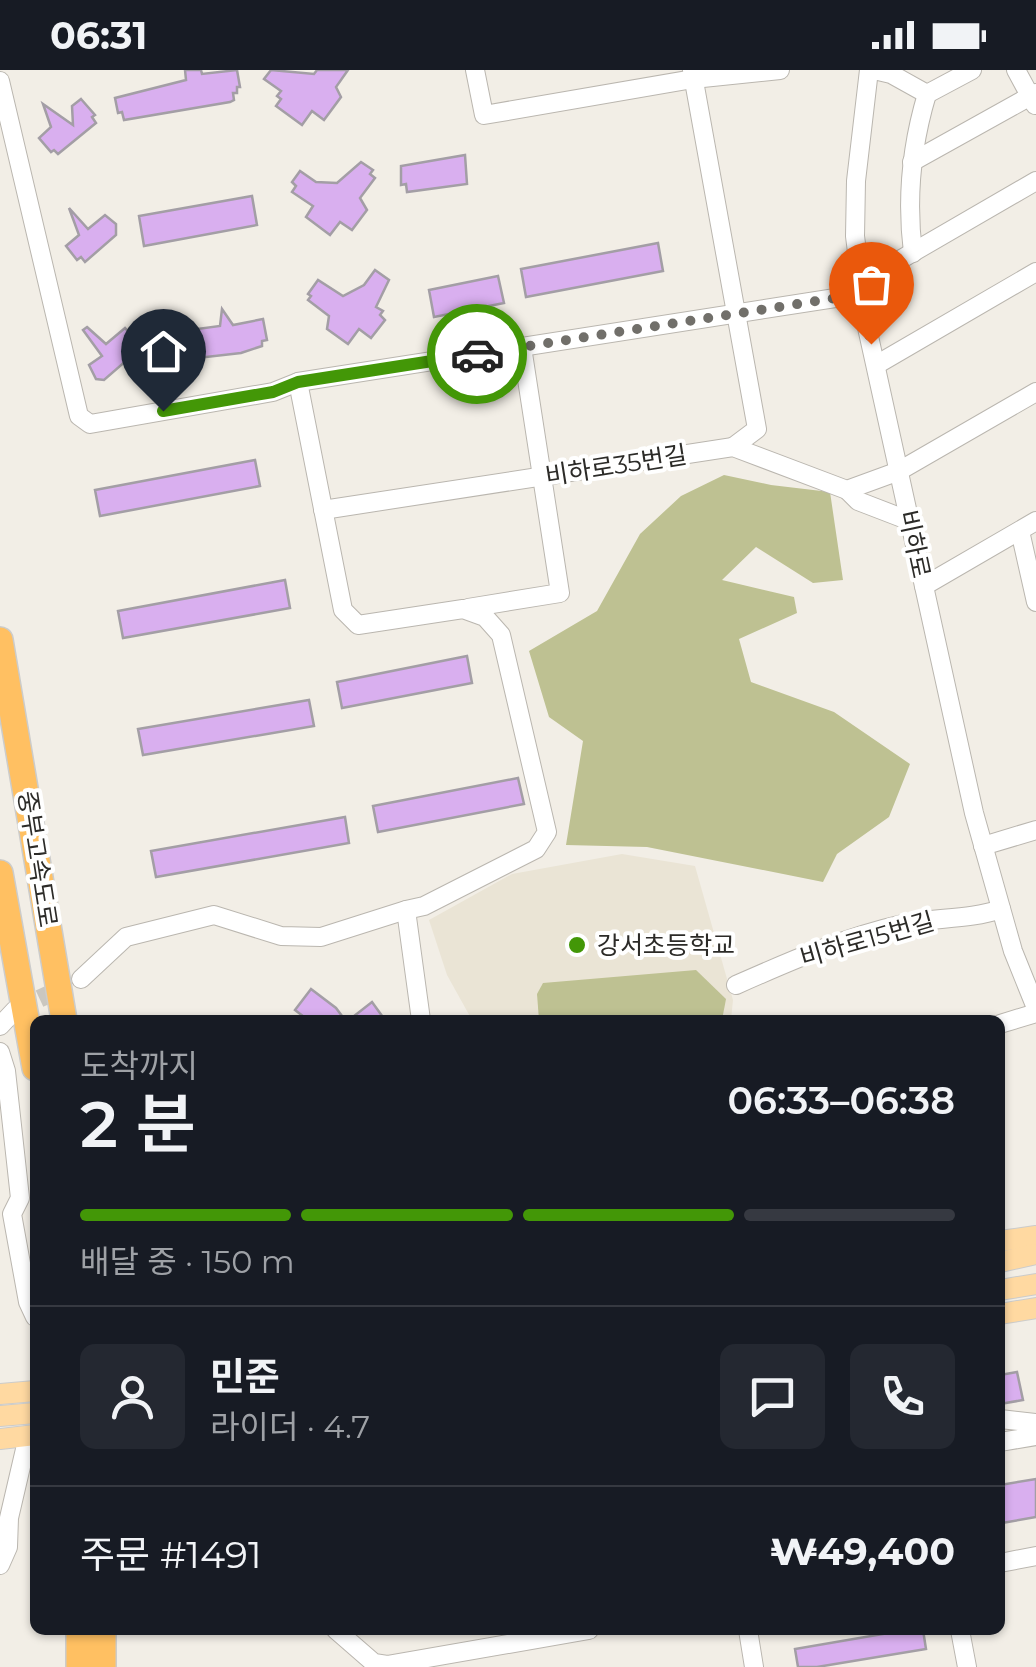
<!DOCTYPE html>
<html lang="ko">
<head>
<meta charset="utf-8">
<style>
	body { margin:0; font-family:Montserrat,"Noto Sans KR",sans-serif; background:#242831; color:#f1f3f6; height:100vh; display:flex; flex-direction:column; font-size:38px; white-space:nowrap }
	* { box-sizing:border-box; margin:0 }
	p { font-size:32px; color:#9ea1a6 }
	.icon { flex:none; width:55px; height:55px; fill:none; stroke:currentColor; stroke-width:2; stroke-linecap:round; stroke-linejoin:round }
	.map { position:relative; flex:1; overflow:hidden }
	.side { position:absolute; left:30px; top:945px; width:975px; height:620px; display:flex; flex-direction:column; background:#171b24; border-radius:15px; box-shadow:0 2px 8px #0004 }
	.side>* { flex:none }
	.pin { position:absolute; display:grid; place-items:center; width:85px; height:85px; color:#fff; margin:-102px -42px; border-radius:50% 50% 50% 0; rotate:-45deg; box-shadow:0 0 10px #0007 }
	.pin .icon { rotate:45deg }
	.courier { position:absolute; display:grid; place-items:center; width:100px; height:100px; margin:-50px; border:8px solid #439707; border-radius:50%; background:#fff; color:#222; box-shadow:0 2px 12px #0007 }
	.headline em { font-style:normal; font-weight:600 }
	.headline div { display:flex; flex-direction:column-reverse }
	.headline { display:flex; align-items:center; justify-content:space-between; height:170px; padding:0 50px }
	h1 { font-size:65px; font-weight:600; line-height:75px }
	.bar { display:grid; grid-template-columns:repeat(4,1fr); gap:15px 10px; align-content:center; height:120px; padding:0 50px }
	.bar i { height:12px; border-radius:8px; background:#363941 }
	.bar .selected { background:#439707 }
	.bar p { grid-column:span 4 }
	.line { display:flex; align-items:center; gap:25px; padding:0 50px; border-top:2px solid #363941 }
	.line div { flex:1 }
	.round { display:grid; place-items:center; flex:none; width:105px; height:105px; border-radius:15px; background:#242831 }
	.status { display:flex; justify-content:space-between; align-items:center; height:70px; padding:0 50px; background:#171b24; direction:ltr }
	.status svg { height:28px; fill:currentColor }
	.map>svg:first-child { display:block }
	.built { fill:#eae4d5 }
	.green { fill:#bec192 }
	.building { fill:#d9afef; stroke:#a39ea5; stroke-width:2.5 }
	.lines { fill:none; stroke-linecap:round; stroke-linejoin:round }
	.minor-tunnel { stroke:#cac7c0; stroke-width:18; stroke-dasharray:18 9; stroke-linecap:butt }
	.minor-casing { stroke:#bab6af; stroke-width:20 }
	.major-casing { stroke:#cccccb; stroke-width:22 }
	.highway-casing { stroke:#cccccb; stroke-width:28 }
	.minor { stroke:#fff; stroke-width:18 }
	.major { stroke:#ffd9a1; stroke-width:20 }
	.highway { stroke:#ffc062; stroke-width:25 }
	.done { stroke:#716f6a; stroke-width:10; stroke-dasharray:0 18 }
	.route { stroke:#439707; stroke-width:12 }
	.poi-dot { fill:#439707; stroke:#fff; stroke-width:4 }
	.labels { text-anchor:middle; stroke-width:8; stroke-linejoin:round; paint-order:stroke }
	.street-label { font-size:25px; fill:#2c2b28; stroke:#fff }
	.poi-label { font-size:25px; fill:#2c2b28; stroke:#fff; text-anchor:start }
</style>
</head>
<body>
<div class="status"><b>06:31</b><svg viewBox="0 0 49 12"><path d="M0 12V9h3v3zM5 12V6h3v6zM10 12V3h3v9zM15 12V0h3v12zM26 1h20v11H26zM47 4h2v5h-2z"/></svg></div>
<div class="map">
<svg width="1036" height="1597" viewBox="0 0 1036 1597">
	<rect width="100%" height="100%" fill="#f2eee6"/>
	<path class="built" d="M622,784l73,12 38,134 -2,20h-259l-25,-45 -18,-55 83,-46z"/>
	<g class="green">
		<path d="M724,405l47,10 59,7 13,88 -30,3 -57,-36 -34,33 72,17 3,16 -58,26 12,43 83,30 76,52 -21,53 -52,37 -14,28 -176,-35 -81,-2 17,-104 -34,-24 -20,-66 68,-40 43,-77 41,-38z"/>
		<path d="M696,900l30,29 -4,21h-183l-2,-26 6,-11z"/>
	</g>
	<g class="building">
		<path d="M185,0h16l1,4 35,-4 3,17h-3v6h-4l1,7 -4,2 -106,18 -2,-8 -4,1 -3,-15 71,-18z"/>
		<path d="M271,0l43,4 3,-4h31l-12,17 5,10 -17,23 -12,-9 -10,14 -26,-19 5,-7 -4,-3 4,-5 -17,-12z"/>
		<path d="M81,29l14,16 -3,2 4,6 -38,31 -4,-4 -3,2 -12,-14 12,-11 -8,-23 30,21 -1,-19z"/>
		<path d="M465,85l2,29 -60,8 -1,-8 -5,1v-19z"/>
		<path d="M361,92l12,8 -3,4 5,4 -15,20 7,12 -15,20 -12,-8 -10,13 -24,-18 7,-11 -21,-14 4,-6 -4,-4 8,-11 16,11 21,1z"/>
		<path d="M252,126l5,29 -113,21 -5,-30z"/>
		<path d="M69,138l19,21 17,-14 11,9v11l-31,27 -4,-5 -4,3 -11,-14 13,-11z"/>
		<path d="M658,173l5,28 -137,26 -5,-28z"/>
		<path d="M375,200l14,10 -13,27 7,4 -3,4 5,5 -14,18 -12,-9 -11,15 -21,-15 2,-13 -21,-16 3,-4 -3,-2 10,-14 25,16 21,-11z"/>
		<path d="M498,206l6,27 -70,14 -5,-27z"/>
		<path d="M222,239l11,16 30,-6 4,21 -5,1v5l-21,7 -87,10 -6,-18 16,-3v-4l33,-5v-4l23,-3z"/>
		<path d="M87,257l19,17 19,-16 17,19 -38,33 -8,-1 -7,-14 13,-9 -19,-26z"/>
		<path d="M255,390l5,26 -160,30 -5,-26z"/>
		<path d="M285,510l5,28 -167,30 -5,-27z"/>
		<path d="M467,586l5,27 -130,25 -5,-26z"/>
		<path d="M309,630l5,26 -171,29 -5,-26z"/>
		<path d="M518,708l6,26 -146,28 -5,-26z"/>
		<path d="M345,747l4,26 -193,34 -5,-26z"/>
		<path d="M311,919l25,19 9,12h-37l-13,-10z"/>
		<path d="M372,932l13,18h-36z"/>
		<path d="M1017,1302l6,28 -23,4v-29z"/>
		<path d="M1036,1409v38l-34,6 -2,-38z"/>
		<path d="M906,1560h17l3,19 -109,18h-19l-3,-18z"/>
	</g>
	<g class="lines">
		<path class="minor-tunnel" d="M15,940l54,-25"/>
		<defs>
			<g id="minor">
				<path d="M475,0l9,45 209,-36 87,-9"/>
				<path d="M692,0l65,359 -24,18"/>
				<path d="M869,0l-13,111 -1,55 11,87 108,490 39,138 23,57"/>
				<path d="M874,0l17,4 36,20 45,-24"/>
				<path d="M1016,0l19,35"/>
				<path d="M0,11l79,335 11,8 183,-32 25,-10 563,-88"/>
				<path d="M912,92l124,-69"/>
				<path d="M913,183c-7,-56 -2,-106 14,-159"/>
				<path d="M860,213l176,-102"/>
				<path d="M876,295l160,-93"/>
				<path d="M298,312l45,228 15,15 105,-16 22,8 16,18 46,197 -11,17 -112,57 -18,4 15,110"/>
				<path d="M847,420l11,11 52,20"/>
				<path d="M323,440l410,-63 114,43 52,-19 137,-79"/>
				<path d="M1020,461l16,71"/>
				<path d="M924,516l112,-65"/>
				<path d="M468,538l92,-15 -38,-246"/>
				<path d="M983,776l53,-16"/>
				<path d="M81,909l45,-42 88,-22 67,21 40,1 85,-27"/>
				<path d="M736,915c54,-24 109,-48 167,-61 32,-7 66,-4 98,-15"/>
				<path d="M1000,954l36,-11"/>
				<path d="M0,956l15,-16"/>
				<path d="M0,982l6,19 14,127 -8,16 16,88 7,15"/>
				<path d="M1000,1349l36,4"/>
				<path d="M1000,1372l36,-6"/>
				<path d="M1000,1493l36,-7"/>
				<path d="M0,1495l8,-18 1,-29 17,-73"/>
				<path d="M336,1560l38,33 13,2 202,-35"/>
				<path d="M748,1560l6,37"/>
				<path d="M960,1560l7,37"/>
			</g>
			<g id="major">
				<path d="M1000,1171l36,-5"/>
				<path d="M1000,1192l36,-8"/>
				<path d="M1000,1220l36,-6"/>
				<path d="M1000,1244l36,-6"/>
				<path d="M0,1324l35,-3"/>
				<path d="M0,1346l35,-3"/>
				<path d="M0,1369l35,-4"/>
			</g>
			<g id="highway">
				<path d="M0,570l64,380"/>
				<path d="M0,803l35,195"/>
				<path d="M79,1597v-37"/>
				<path d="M103,1597v-37"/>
			</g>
		</defs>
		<use href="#minor" class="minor-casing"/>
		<use href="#major" class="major-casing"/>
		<use href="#highway" class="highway-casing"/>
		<use href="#minor" class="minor"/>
		<use href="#major" class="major"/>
		<use href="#highway" class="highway"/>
	</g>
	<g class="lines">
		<path class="done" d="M477,284l385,-60 9,50"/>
		<path class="route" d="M163,341l110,-19 25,-10 179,-28"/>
	</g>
	<circle class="poi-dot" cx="577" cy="875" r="10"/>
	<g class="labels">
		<g class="street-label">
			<text transform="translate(616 395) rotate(-9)" y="9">비하로35번길</text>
			<text transform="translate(915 474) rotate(78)" y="9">비하로</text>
			<text transform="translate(38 789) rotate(81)" y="9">중부고속도로</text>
			<text transform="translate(867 869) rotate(-16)" y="9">비하로15번길</text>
		</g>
		<g class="poi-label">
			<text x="597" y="884">강서초등학교</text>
		</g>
	</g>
</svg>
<div class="pin" style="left:871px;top:274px;background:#ea580c"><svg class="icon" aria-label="bag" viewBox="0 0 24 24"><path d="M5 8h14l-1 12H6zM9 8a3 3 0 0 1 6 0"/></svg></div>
<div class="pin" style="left:163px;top:341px;background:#1f2937"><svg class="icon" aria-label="home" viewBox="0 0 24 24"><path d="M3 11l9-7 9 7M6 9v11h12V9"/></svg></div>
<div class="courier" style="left:477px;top:284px"><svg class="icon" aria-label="car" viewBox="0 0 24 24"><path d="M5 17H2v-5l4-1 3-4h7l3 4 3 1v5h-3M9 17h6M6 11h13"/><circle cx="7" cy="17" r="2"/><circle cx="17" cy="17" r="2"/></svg></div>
<section class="side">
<div class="headline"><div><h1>2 분</h1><p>도착까지</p></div><em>06:33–06:38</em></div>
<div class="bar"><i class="selected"></i><i class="selected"></i><i class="selected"></i><i></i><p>배달 중 · 150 m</p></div>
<div class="line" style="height:180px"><a class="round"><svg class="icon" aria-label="person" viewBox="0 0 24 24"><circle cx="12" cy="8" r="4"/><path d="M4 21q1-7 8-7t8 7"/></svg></a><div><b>민준</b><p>라이더 · 4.7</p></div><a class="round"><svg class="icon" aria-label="chat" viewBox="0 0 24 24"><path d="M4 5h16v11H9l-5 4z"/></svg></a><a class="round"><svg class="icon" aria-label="phone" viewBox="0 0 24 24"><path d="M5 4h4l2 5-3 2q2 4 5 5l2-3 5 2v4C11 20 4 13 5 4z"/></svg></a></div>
<div class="line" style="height:130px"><div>주문 #1491</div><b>₩49,400</b></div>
</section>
</div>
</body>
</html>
